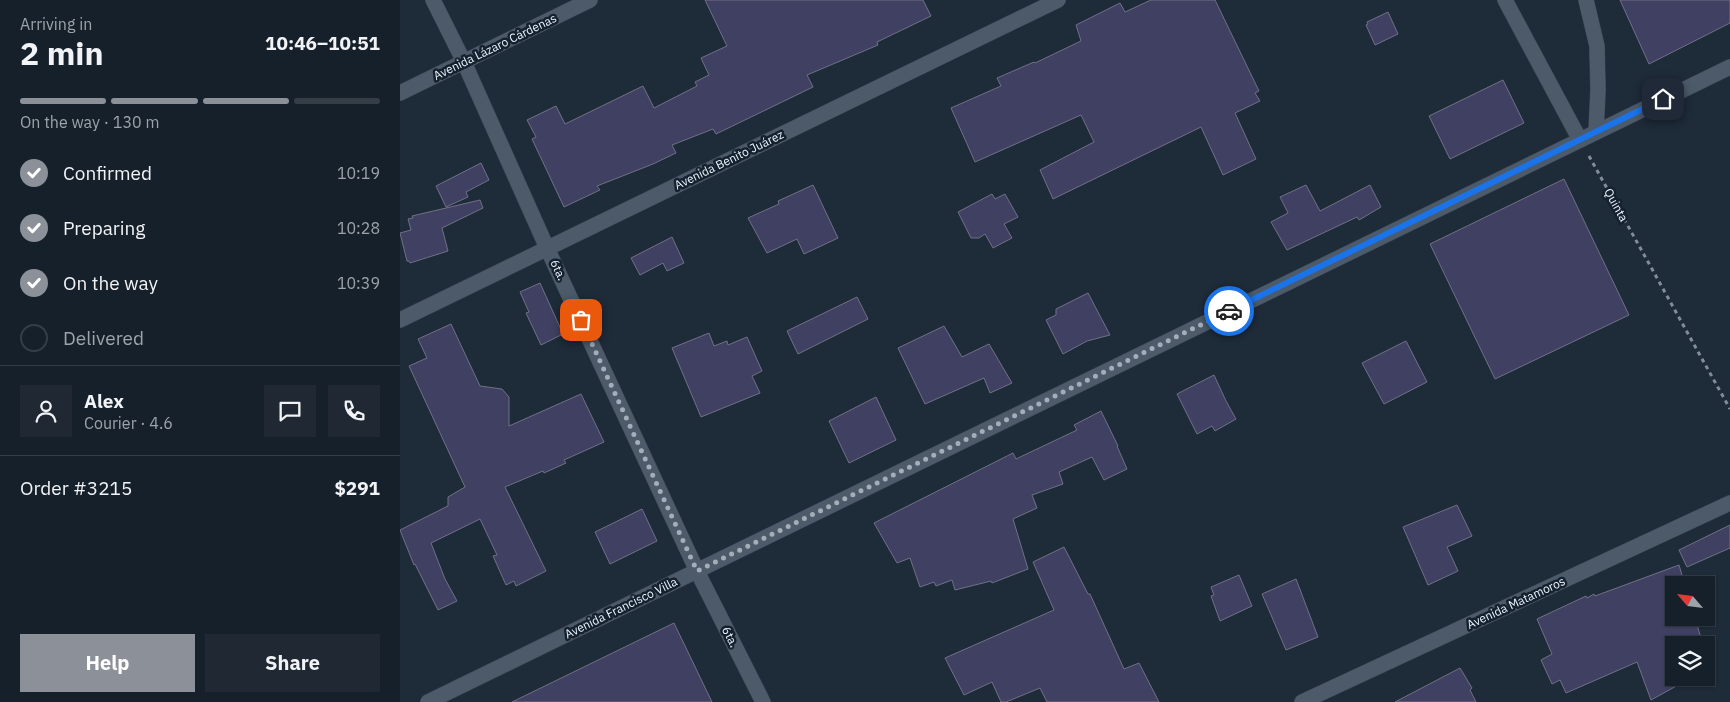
<!DOCTYPE html>
<html lang="en">
<head>
<meta charset="utf-8">
<style>
	body { margin:0; font-family:"IBM Plex Sans",sans-serif; background:#1f2833; color:#f1f3f6; height:100vh; display:flex; flex-direction:column; font-size:19px; white-space:nowrap }
	* { box-sizing:border-box; margin:0 }
	p { font-size:16px; color:#9ea3a9 }
	.icon { flex:none; width:28px; height:28px; fill:none; stroke:currentColor; stroke-width:2; stroke-linecap:round; stroke-linejoin:round }
	.map { position:relative; flex:1; overflow:hidden }
	.sheet { display:flex; flex-direction:column; background:#16202b; width:400px }
	.sheet>* { flex:none }
	.needle { width:32px; rotate:298deg }
	.fabs { position:absolute; left:1265px; top:576px; display:grid; gap:10px }
	.fabs a { display:grid; place-items:center; width:50px; height:50px; border-radius:0px; background:#16202b; box-shadow:0 1px 4px #0004,0 0 0 1px #353e47; font-size:25px }
	.pin { position:absolute; display:grid; place-items:center; width:42px; height:42px; color:#fff; margin:-21px; border-radius:10px; box-shadow:0 2px 8px #0006 }
	.courier { position:absolute; display:grid; place-items:center; width:50px; height:50px; margin:-25px; border:4px solid #1a73e8; border-radius:50%; background:#fff; color:#222; box-shadow:0 1px 6px #0007 }
	.head em { font-style:normal; font-weight:700 }
	.head div { display:flex; flex-direction:column-reverse }
	.head { display:flex; align-items:center; justify-content:space-between; height:85px; padding:0 20px }
	h1 { font-size:32px; font-weight:700; line-height:38px }
	.bar { display:grid; grid-template-columns:repeat(4,1fr); gap:8px 5px; align-content:center; height:60px; padding:0 20px }
	.bar i { height:6px; border-radius:4px; background:#353e47 }
	.bar .active { background:#8c9099 }
	.bar p { grid-column:span 4 }
	.line { display:flex; align-items:center; gap:12px; padding:0 20px; border-top:1px solid #353e47 }
	.line div { flex:1 }
	.round { display:grid; place-items:center; flex:none; width:52px; height:52px; border-radius:0px; background:#1f2833 }
	ol { padding:0 20px; list-style:none }
	li { display:flex; align-items:center; gap:15px; height:55px }
	li p { margin-inline-start:auto }
	li .icon { padding:5px; border-radius:50%; background:#8c9099; color:#fff; stroke-width:4 }
	li:last-child { color:#9ea3a9 }
	li i { width:28px; height:28px; border:2px solid #353e47; border-radius:50% }
	.action { display:flex; gap:10px; margin-top:auto; padding:10px 20px }
	.action a { flex:1; height:58px; border-radius:0px; background:#8c9099; color:#fff; font-size:20px; font-weight:700; line-height:58px; text-align:center }
	.action a+a { background:#1f2833; color:#f1f3f6 }
	main { display:flex; flex:1; min-height:0 }
	.map>svg:first-child { display:block }
	.building { fill:#404063; stroke:#707185 }
	.lines { fill:none; stroke-linecap:round; stroke-linejoin:round }
	.minor-casing { stroke:#3e4955; stroke-width:16 }
	.path { stroke:#828d98; stroke-width:3; stroke-dasharray:4 4; stroke-linecap:butt }
	.minor { stroke:#4c5a6a; stroke-width:15 }
	.done { stroke:#a4aeb9; stroke-width:5; stroke-dasharray:0 9 }
	.route { stroke:#1a73e8; stroke-width:6 }
	.labels { text-anchor:middle; stroke-width:5; stroke-linejoin:round; paint-order:stroke }
	.street-label { font-size:12px; fill:#ecf5fe; stroke:#15212f }
</style>
</head>
<body>
<main>
<section class="sheet">
<div class="head"><div><h1>2 min</h1><p>Arriving in</p></div><em>10:46–10:51</em></div>
<div class="bar"><i class="active"></i><i class="active"></i><i class="active"></i><i></i><p>On the way · 130 m</p></div>
<ol>
<li><svg class="icon" aria-label="check" viewBox="0 0 24 24"><path d="M5 12l5 5 9-10"/></svg>Confirmed<p>10:19</p></li>
<li><svg class="icon" aria-label="check" viewBox="0 0 24 24"><path d="M5 12l5 5 9-10"/></svg>Preparing<p>10:28</p></li>
<li><svg class="icon" aria-label="check" viewBox="0 0 24 24"><path d="M5 12l5 5 9-10"/></svg>On the way<p>10:39</p></li>
<li><i></i>Delivered</li>
</ol>
<div class="line" style="height:90px"><a class="round"><svg class="icon" aria-label="person" viewBox="0 0 24 24"><circle cx="12" cy="8" r="4"/><path d="M4 21q1-7 8-7t8 7"/></svg></a><div><b>Alex</b><p>Courier · 4.6</p></div><a class="round"><svg class="icon" aria-label="chat" viewBox="0 0 24 24"><path d="M4 5h16v11H9l-5 4z"/></svg></a><a class="round"><svg class="icon" aria-label="phone" viewBox="0 0 24 24"><path d="M5 4h4l2 5-3 2q2 4 5 5l2-3 5 2v4C11 20 4 13 5 4z"/></svg></a></div>
<div class="line" style="height:65px"><div>Order #3215</div><b>$291</b></div>
<div class="action"><a>Help</a><a>Share</a></div>
</section>
<div class="map">
<svg width="1330" height="702" viewBox="0 0 1330 702">
	<rect width="100%" height="100%" fill="#1e2b39"/>
	<g class="building">
		<path d="M305,0h218l8,16 -54,26 1,3 -71,30 6,12 -97,47 -3,-5 -41,16 4,8 -23,11 -56,22 3,4 -36,17 -32,-68 4,-2 -9,-17 29,-14 9,18 78,-38 11,22 43,-22 -2,-4 14,-7 -8,-17 26,-12z"/>
		<path d="M751,0h64l44,91 -4,2 5,8 -25,12 21,46 -33,16 -22,-48 -148,72 -13,-29 54,-28 -13,-27 -106,47 -24,-54 50,-22 -4,-8 37,-16 1,1 46,-22 -5,-16 44,-22 5,9z"/>
		<path d="M1220,0h110v23l-81,41z"/>
		<path d="M988,12l10,22 -23,11 -9,-20 2,-1 -1,-2z"/>
		<path d="M1103,80l21,43 -74,36 -21,-43z"/>
		<path d="M81,163l8,17 -23,12 2,5 -22,10 -10,-21z"/>
		<path d="M1164,179l65,136 -134,64 -65,-135z"/>
		<path d="M413,185l25,53 -34,16 -7,-15 -30,14 -19,-35 31,-14 -1,-3z"/>
		<path d="M906,185l14,26 50,-26 11,22 -22,13 -2,-3 -70,33 -16,-28 17,-9 -8,-16z"/>
		<path d="M592,194l3,5 10,-5 13,23 -14,7 8,14 -19,10 -8,-14 -6,4h-8l-13,-26z"/>
		<path d="M80,200l3,8 -41,20 6,23 -38,12 -1,-2h-2l-7,-28 11,-3 -3,-11 5,-1 -1,-2z"/>
		<path d="M272,237l12,26 -17,8 -4,-8 -23,12 -9,-17z"/>
		<path d="M140,283l23,51 -22,11 -15,-32 3,-1 -9,-20z"/>
		<path d="M688,293l22,42 -23,6 -24,13 -17,-34 10,-5v-6z"/>
		<path d="M457,297l11,22 -70,35 -11,-23z"/>
		<path d="M51,324l29,62 22,3 7,8v29l72,-32 23,48 -40,18 2,3 -22,10 -1,-2 -38,16 41,84 -30,15 -2,-5 -8,4 -13,-29 4,-1 -17,-36 -49,24 14,36 12,22 -19,9 -23,-46 -1,1 -14,-35 48,-24v-9l17,-10 -56,-121 18,-8 -9,-19z"/>
		<path d="M544,326l18,31 27,-13 23,39 -22,10 -6,-15 -59,26 -27,-56z"/>
		<path d="M309,333l5,13 13,-5 1,4 19,-8 15,34 -10,5 8,17 -59,24 -29,-69z"/>
		<path d="M1006,341l21,41 -43,22 -22,-41z"/>
		<path d="M814,375l12,26 10,18 -21,12 -3,-5 -15,8 -20,-40z"/>
		<path d="M476,397l20,43 -47,23 -20,-42z"/>
		<path d="M701,411l17,35h-1l10,23 -23,11 -12,-23 -33,15 4,12 -31,11 5,13 -24,11 15,50 -36,14 -1,-2 -36,9 -3,-10 -16,6 -2,-4 -14,5 -10,-29 -13,5 -23,-40 139,-70 3,6 61,-29 -3,-5z"/>
		<path d="M1057,505l15,31 -25,11 11,24 -30,14 -25,-58z"/>
		<path d="M242,509l15,32 -47,23 -15,-32z"/>
		<path d="M1330,525v23l-43,19 -8,-17z"/>
		<path d="M664,547l24,47h2l34,75 15,-6 20,39h-112l-7,-14 -34,14h-5l-9,-20 -28,13 -19,-37 109,-48 -21,-48z"/>
		<path d="M1279,565l6,20h-11v33h21l8,27h-29v33h17l-40,22 -14,-38 -71,31 -6,-13 -8,4 -11,-24 11,-6 -15,-35 49,-23 1,2 7,-4 1,2z"/>
		<path d="M839,575l13,31 -32,15 -9,-25 3,-1 -3,-8z"/>
		<path d="M896,579l22,58 -32,13 -24,-56z"/>
		<path d="M274,623l38,79h-200z"/>
		<path d="M1060,668l12,20 -2,2 6,12h-81z"/>
	</g>
	<g class="lines">
		<defs>
			<g id="minor">
				<path d="M33,0l31,62 83,186 150,323 66,131"/>
				<path d="M1105,0l75,140"/>
				<path d="M1186,0l11,46 1,44 -2,42"/>
				<path d="M0,93l190,-93"/>
				<path d="M0,320l658,-320"/>
				<path d="M28,702l1302,-635"/>
				<path d="M902,702l428,-199"/>
			</g>
		</defs>
		<use href="#minor" class="minor-casing"/>
		<path class="path" d="M1189,156l141,253"/>
		<use href="#minor" class="minor"/>
	</g>
	<g class="lines">
		<path class="done" d="M181,320l116,251 532,-260"/>
		<path class="route" d="M829,311l434,-212"/>
	</g>
	<g class="labels">
		<g class="street-label">
			<text transform="translate(95 47) rotate(-26)" y="4">Avenida Lázaro Cárdenas</text>
			<text transform="translate(329 160) rotate(-26)" y="4">Avenida Benito Juárez</text>
			<text transform="translate(1216 205) rotate(61)" y="4">Quinta</text>
			<text transform="translate(158 270) rotate(65)" y="4">6ta.</text>
			<text transform="translate(1116 603) rotate(-25)" y="4">Avenida Matamoros</text>
			<text transform="translate(221 608) rotate(-26)" y="4">Avenida Francisco Villa</text>
			<text transform="translate(330 637) rotate(63)" y="4">6ta.</text>
		</g>
	</g>
</svg>
<div class="fabs">
<a><svg class="needle" viewBox="-14 -14 28 28"><path d="M0-13l5 13h-10z" fill="#e53935"/><path d="M0 13l5-13h-10z" fill="#9ea3a9"/></svg></a>
<a><svg class="icon" aria-label="layers" viewBox="0 0 24 24"><path d="M12 4l9 5-9 5-9-5zM3 14l9 5 9-5"/></svg></a>
</div>
<div class="pin" style="left:181px;top:320px;background:#ea580c"><svg class="icon" aria-label="bag" viewBox="0 0 24 24"><path d="M5 8h14l-1 12H6zM9 8a3 3 0 0 1 6 0"/></svg></div>
<div class="pin" style="left:1263px;top:99px;background:#1f2937"><svg class="icon" aria-label="home" viewBox="0 0 24 24"><path d="M3 11l9-7 9 7M6 9v11h12V9"/></svg></div>
<div class="courier" style="left:829px;top:311px"><svg class="icon" aria-label="car" viewBox="0 0 24 24"><path d="M5 17H2v-5l4-1 3-4h7l3 4 3 1v5h-3M9 17h6M6 11h13"/><circle cx="7" cy="17" r="2"/><circle cx="17" cy="17" r="2"/></svg></div>
</div>
</main>
</body>
</html>
